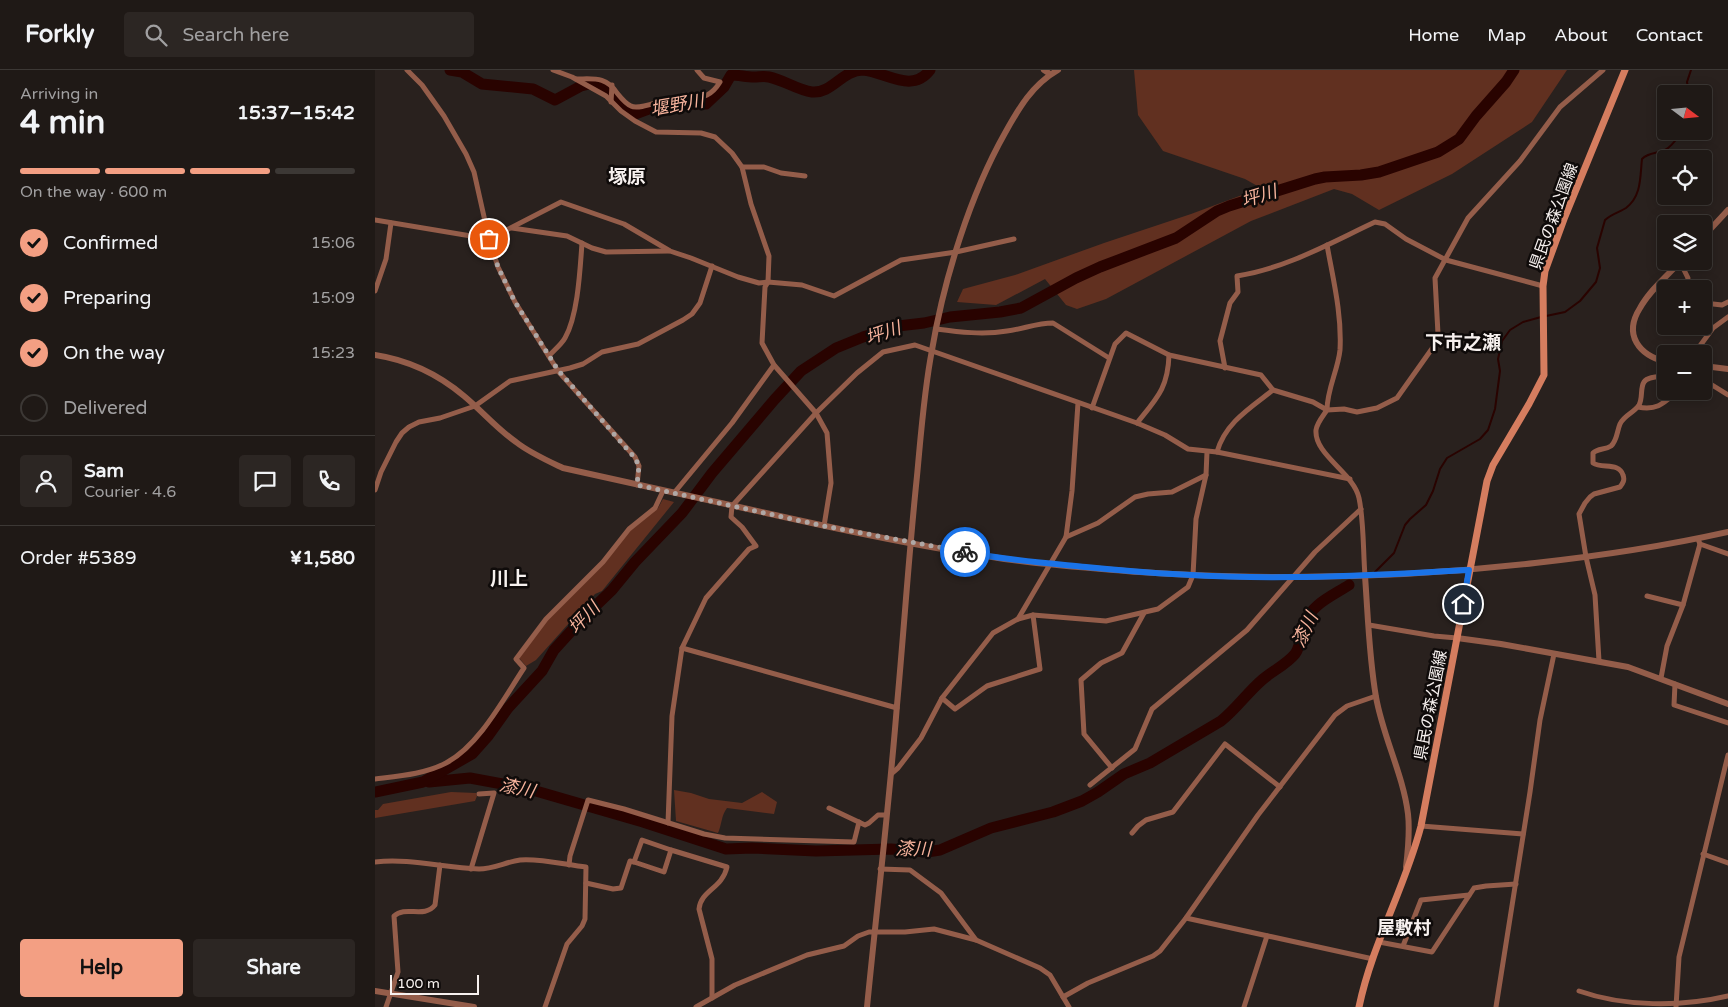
<!DOCTYPE html>
<html lang="en">
<head>
<meta charset="utf-8">
<style>
	body { margin:0; font-family:"Varela Round","Noto Sans JP",sans-serif; background:#2c2623; color:#f1f3f6; height:100vh; display:flex; flex-direction:column; font-size:19px; white-space:nowrap }
	* { box-sizing:border-box; margin:0 }
	p { font-size:16px; color:#a1a0a1 }
	.icon { flex:none; width:28px; height:28px; fill:none; stroke:currentColor; stroke-width:2; stroke-linecap:round; stroke-linejoin:round }
	.map { position:relative; flex:1; overflow:hidden }
	.panel { display:flex; flex-direction:column; background:#1f1916; width:375px }
	.panel>* { flex:none }
	.needle { width:32px; rotate:106deg }
	.buttons { position:absolute; left:1282px; top:15px; display:grid; gap:10px }
	.buttons a { display:grid; place-items:center; width:55px; height:55px; border-radius:5px; background:#1f1916; box-shadow:0 2px 12px #0003,0 0 0 1px #3c3835; font-size:25px }
	.scale { position:absolute; left:15px; bottom:12px; width:89px; box-sizing:border-box; padding-left:5px; border:2px solid #f7f1ef; border-top:0; font-size:14px; line-height:18px; white-space:nowrap; color:#f7f1ef; -webkit-text-stroke:4px #0f0b0a; paint-order:stroke }
	.pin { position:absolute; display:grid; place-items:center; width:42px; height:42px; color:#fff; margin:-21px; border:2px solid #fff; border-radius:50%; box-shadow:0 1px 5px #0007 }
	.courier { position:absolute; display:grid; place-items:center; width:50px; height:50px; margin:-25px; border:4px solid #1a73e8; border-radius:50%; background:#fff; color:#222; box-shadow:0 1px 6px #0007 }
	.headline em { font-style:normal; font-weight:800 }
	.headline div { display:flex; flex-direction:column-reverse }
	.headline { display:flex; align-items:center; justify-content:space-between; height:85px; padding:0 20px }
	h1 { font-size:32px; font-weight:800; line-height:38px }
	.bar { display:grid; grid-template-columns:repeat(4,1fr); gap:8px 5px; align-content:center; height:60px; padding:0 20px }
	.bar i { height:6px; border-radius:4px; background:#3c3835 }
	.bar .selected { background:#f39f83 }
	.bar p { grid-column:span 4 }
	.line { display:flex; align-items:center; gap:12px; padding:0 20px; border-top:1px solid #3c3835 }
	.line div { flex:1 }
	.round { display:grid; place-items:center; flex:none; width:52px; height:52px; border-radius:5px; background:#2c2623 }
	ol { padding:0 20px; list-style:none }
	li { display:flex; align-items:center; gap:15px; height:55px }
	li p { margin-inline-start:auto }
	li .icon { padding:5px; border-radius:50%; background:#f39f83; color:#111; stroke-width:4 }
	li:last-child { color:#a1a0a1 }
	li i { width:28px; height:28px; border:2px solid #3c3835; border-radius:50% }
	.button { display:flex; gap:10px; margin-top:auto; padding:10px 20px }
	.button a { flex:1; height:58px; border-radius:5px; background:#f39f83; color:#111; font-size:20px; font-weight:800; line-height:58px; text-align:center }
	.button a+a { background:#2c2623; color:#f1f3f6 }
	header { display:flex; align-items:center; gap:30px; box-sizing:border-box; height:70px; padding:0 25px; background:#1f1916; border-bottom:1px solid #3c3835 }
	header strong { font-size:24px }
	nav { display:flex; gap:28px; margin-inline-start:auto; font-size:18px }
	.search { width:350px; height:45px; background:#2c2623; display:flex; align-items:center; gap:12px; box-sizing:border-box; padding:0 18px; border-radius:5px; color:#a1a0a1; font-size:19px }
	main { display:flex; flex:1; min-height:0 }
	.map>svg:first-child { display:block }
	.green { fill:#613020 }
	.lines { fill:none; stroke-linecap:round; stroke-linejoin:round }
	.stream { stroke:#290300; stroke-width:2 }
	.river { stroke:#290300; stroke-width:11 }
	.minor { stroke:#945d4a; stroke-width:5 }
	.tertiary { stroke:#945d4a; stroke-width:6 }
	.secondary { stroke:#d57d5f; stroke-width:7 }
	.done { stroke:#afa8a6; stroke-width:5; stroke-dasharray:0 9 }
	.route { stroke:#1a73e8; stroke-width:6 }
	.labels { text-anchor:middle; stroke-width:5; stroke-linejoin:round; paint-order:stroke }
	.street-label { font-size:16px; fill:#f7f1ef; stroke:#0f0b0a }
	.water-label { font-size:18px; font-style:italic; fill:#f7b39c; stroke:#0f0b0a }
	.neighbourhood-label { font-size:18px; font-weight:bold; fill:#f7f1ef; stroke:#0f0b0a }
	.quarter-label { font-size:19px; font-weight:bold; fill:#f7f1ef; stroke:#0f0b0a }
</style>
</head>
<body>
<header>
<strong>Forkly</strong>
<div class="search"><svg class="icon" aria-label="search" viewBox="0 0 24 24"><circle cx="10" cy="10" r="6"/><path d="M15 15l6 6"/></svg>Search here</div>
<nav><a>Home</a><a>Map</a><a>About</a><a>Contact</a></nav>
</header>
<main>
<section class="panel">
<div class="headline"><div><h1>4 min</h1><p>Arriving in</p></div><em>15:37–15:42</em></div>
<div class="bar"><i class="selected"></i><i class="selected"></i><i class="selected"></i><i></i><p>On the way · 600 m</p></div>
<ol>
<li><svg class="icon" aria-label="check" viewBox="0 0 24 24"><path d="M5 12l5 5 9-10"/></svg>Confirmed<p>15:06</p></li>
<li><svg class="icon" aria-label="check" viewBox="0 0 24 24"><path d="M5 12l5 5 9-10"/></svg>Preparing<p>15:09</p></li>
<li><svg class="icon" aria-label="check" viewBox="0 0 24 24"><path d="M5 12l5 5 9-10"/></svg>On the way<p>15:23</p></li>
<li><i></i>Delivered</li>
</ol>
<div class="line" style="height:90px"><a class="round"><svg class="icon" aria-label="person" viewBox="0 0 24 24"><circle cx="12" cy="8" r="4"/><path d="M4 21q1-7 8-7t8 7"/></svg></a><div><b>Sam</b><p>Courier · 4.6</p></div><a class="round"><svg class="icon" aria-label="chat" viewBox="0 0 24 24"><path d="M4 5h16v11H9l-5 4z"/></svg></a><a class="round"><svg class="icon" aria-label="phone" viewBox="0 0 24 24"><path d="M5 4h4l2 5-3 2q2 4 5 5l2-3 5 2v4C11 20 4 13 5 4z"/></svg></a></div>
<div class="line" style="height:65px"><div>Order #5389</div><b>¥1,580</b></div>
<div class="button"><a>Help</a><a>Share</a></div>
</section>
<div class="map">
<svg width="1353" height="937" viewBox="0 0 1353 937">
	<rect width="100%" height="100%" fill="#29211e"/>
	<g class="green">
		<path d="M759,0h433l-35,52 -80,52 -73,36 -27,-16 -18,-5 -83,32 -145,78 -29,10 -11,-4 -21,-26 -49,26 -39,-3 6,-13 52,-14 89,-32 87,-29 70,-26 -16,-9 -82,-28 -25,-36z"/>
		<path d="M288,429l11,3 -72,89 -7,3 -59,66 -10,6 -7,-8 28,-39 84,-89 27,-22z"/>
		<path d="M299,720l17,3 18,6 33,4 20,-11 15,10 -3,12 -47,-6c-6,8 -5,16 -9,25l-42,-12z"/>
		<path d="M76,722l25,1 1,3 -2,5 -100,17v-8h3l5,-6z"/>
	</g>
	<g class="lines">
		<g class="stream">
			<path d="M1314,24l-2,-12 4,-12"/>
			<path d="M1171,246l19,-4 15,-11 16,-19 4,-14 -3,-20 8,-28c6,-6 15,-8 21,-12 16,-12 14,-32 16,-49 7,-7 15,-5 23,-9 8,-4 12,-12 17,-19"/>
			<path d="M1000,502l19,-19 11,-28 5,-6 16,-14 7,-14 7,-22 7,-11 33,-19 8,-9 7,-21 5,-38 -2,-12 4,-18 8,-11 13,-8 18,-5"/>
		</g>
		<g class="river">
			<path d="M75,0l12,2 20,12 51,5 22,11 26,-14 12,-3 13,4 21,23 8,4 27,-10h44l18,-17 7,-12c8,0 15,2 23,2 5,0 10,-1 15,0 15,3 28,13 43,15 20,2 30,-22 51,-22 23,2 49,24 67,0"/>
			<path d="M54,712l41,-4 59,11 114,33 83,27 26,-1 64,3 75,-2 36,3 13,-2 51,-22 62,-16 29,-11 16,-9 26,-18 26,-11 71,-42c15,-12 26,-28 41,-41 10,-9 24,-15 33,-26 6,-8 6,-20 9,-29 6,-20 28,-29 45,-40"/>
			<path d="M0,722l48,-10 49,-28 16,-18 20,-28 34,-37 12,-21 29,-32 29,-28 23,-28 47,-49 30,-40 63,-74 26,-28 35,-23 27,-11 35,-11 26,-3 26,-6 50,-5 21,-4 55,-30 24,-11 76,-29 41,-27 12,-5 86,-27 10,-2 36,-2 18,-3 59,-20 21,-13 17,-23 30,-34 8,-12"/>
		</g>
		<g class="minor">
			<path d="M32,0l15,15 22,31 22,38 8,18 15,67 9,28 17,35 43,69 77,86 4,9 -2,19"/>
			<path d="M178,0l19,7 34,19 15,15 14,10 21,11 45,1 14,4 17,16 10,14 9,37 18,52 -1,26 -3,5 -3,56 12,22 42,48 11,20 4,50 -7,43"/>
			<path d="M201,9c18,0 30,-3 41,14 4,5 9,11 14,13 7,4 25,-4 34,-6 14,-3 28,2 42,-5 6,-3 10,-8 13,-13l-16,-4 -7,-8"/>
			<path d="M236,32l1,-17"/>
			<path d="M367,97h22l17,6 24,3"/>
			<path d="M0,150l114,19 72,-37 63,22 46,27 21,7 47,19 21,6 9,-1 34,3 32,11 67,-36 55,-8 58,-13"/>
			<path d="M137,158l55,8 25,12 14,4 63,-1"/>
			<path d="M1305,192l8,16 -2,11"/>
			<path d="M0,221l11,-32 5,-36"/>
			<path d="M1329,233l18,2 6,-3"/>
			<path d="M561,259c23,3 47,6 71,2 16,-2 30,-8 46,-8l56,35"/>
			<path d="M1319,284l19,-26 15,-11"/>
			<path d="M174,286c5,-6 12,-11 16,-18 13,-23 15,-68 17,-95"/>
			<path d="M850,298l-5,-27 10,-38 8,-11 -1,-16c50,-8 93,-33 138,-54l10,2 21,15 40,21 97,26"/>
			<path d="M1329,310l24,15"/>
			<path d="M1263,337c19,4 26,-4 40,-16"/>
			<path d="M717,338l23,-64 11,-11 43,22 92,20 12,15 40,12 14,8c0,-21 11,-40 13,-60 2,-36 -7,-71 -13,-105"/>
			<path d="M762,353c20,-25 31,-35 32,-68"/>
			<path d="M842,382c8,-29 33,-44 56,-62"/>
			<path d="M0,420l6,-18 15,-30 6,-9 7,-6 10,-5 21,-4 35,-12 35,-25 60,-13 13,-4 19,-12 36,-8 45,-24 9,-6 8,-11 12,-37"/>
			<path d="M299,423l58,-70 42,-58"/>
			<path d="M691,467l32,-14 37,-26 13,-3 24,-2 34,-17"/>
			<path d="M1325,474l28,10"/>
			<path d="M990,506c-2,-25 -1,-54 -6,-78 -5,-25 -45,-43 -43,-68 1,-7 7,-14 11,-20l17,-1 13,3 20,-4 20,-10 39,-55 2,-9 -3,-56 33,-60 52,-57 40,-54 43,-37"/>
			<path d="M1272,526l36,9"/>
			<path d="M643,549l15,-4 73,6 52,-12 30,-22 5,-12 3,-56 10,-44 1,-23"/>
			<path d="M994,555l65,11 23,2"/>
			<path d="M307,578l215,60"/>
			<path d="M1224,591l-4,-66 -9,-38 -7,-43 6,-11 5,-6 4,-3 26,-7c3,-4 5,-7 3,-12 -4,-13 -21,-6 -30,-12v-10c5,-5 12,-3 18,-7 6,-5 6,-15 9,-22 4,-9 14,-11 19,-19 4,-7 1,-17 5,-23 4,-6 16,-5 22,-6"/>
			<path d="M1286,608l6,-32 16,-41 17,-61 -2,-5"/>
			<path d="M1300,614l-1,21 54,18"/>
			<path d="M567,628l13,11 32,-23 53,-17 -7,-54"/>
			<path d="M737,698l-28,-34 -3,-54 20,-17 21,-10 22,-40"/>
			<path d="M516,704l7,-6 23,-30 21,-40 51,-65 25,-14 48,-82 6,-46 6,-88"/>
			<path d="M0,709c24,-3 50,-5 71,-16 33,-17 58,-65 78,-95l-8,-9 30,-40 57,-57 26,-33 26,-21 8,-17"/>
			<path d="M715,715l45,-36 17,-40 95,-79 68,-78 46,-43"/>
			<path d="M454,738l36,17 4,-2 9,-8h8"/>
			<path d="M293,753l4,-107 10,-68 24,-50 43,-49 7,-3 -14,-19 -11,-10 1,-11 84,-93 41,-40 26,-21 32,-7 222,78 28,12 23,14 29,3 133,27"/>
			<path d="M1046,756l102,8"/>
			<path d="M757,763l6,-7 8,-6 27,-8 52,-68 55,43"/>
			<path d="M1328,784l25,9"/>
			<path d="M0,792c35,-4 69,6 104,7 14,0 27,-7 41,-9 19,-2 47,5 66,7l-1,52 -3,7 -15,18 -22,63"/>
			<path d="M259,792l30,10 7,-22 56,17c-5,22 -26,23 -28,42l13,50v39"/>
			<path d="M194,795l1,-9 18,-56 36,9 80,25 21,4 129,4 5,-20"/>
			<path d="M96,799l23,-76 -15,1"/>
			<path d="M505,799l30,1 31,23 35,47 64,28 10,7 19,32"/>
			<path d="M211,813l27,6 8,-1 9,-27 4,1 8,-22 29,10"/>
			<path d="M811,848l187,41"/>
			<path d="M1004,872l53,10 42,-64 12,-2 30,-2"/>
			<path d="M1028,876l18,-46 48,-5"/>
			<path d="M1204,921c45,16 103,16 149,5"/>
			<path d="M688,927l25,-14 65,-27 7,-5 26,-33 72,-103 77,-100 12,-9 29,-10"/>
			<path d="M11,937l12,-35 -4,-56c12,-11 30,3 41,-11l5,-40"/>
			<path d="M321,937l39,-22 72,-30 37,-9 14,-10 11,-4h36l29,-3 42,11"/>
			<path d="M869,937l23,-71"/>
			<path d="M1121,937l34,-215 10,-72 14,-66"/>
			<path d="M1301,937l3,-50 49,-202"/>
		</g>
		<g class="tertiary">
			<path d="M669,0l6,4"/>
			<path d="M1329,166l24,-26"/>
			<path d="M0,285c33,5 64,20 89,41 18,15 33,33 52,46 14,11 30,18 47,26 61,14 123,27 185,41 81,18 162,36 244,48 48,8 98,11 147,15 132,9 265,6 396,-9 65,-7 130,-17 193,-31"/>
			<path d="M1291,292c-27,-7 -43,-27 -26,-54 10,-18 27,-32 41,-47"/>
			<path d="M1329,296l24,3"/>
			<path d="M990,506c3,40 4,81 11,121 7,40 27,77 32,117 2,17 0,36 -2,53"/>
			<path d="M1082,568l44,6 127,23 100,37"/>
			<path d="M0,921l99,16"/>
			<path d="M492,937c10,-101 22,-201 30,-302 7,-76 12,-153 20,-229 4,-42 7,-85 15,-126 12,-71 38,-155 73,-217 14,-25 27,-48 53,-63"/>
		</g>
		<path class="secondary" d="M984,937c13,-63 46,-119 62,-181l66,-345 6,-16 36,-61 15,-29 -1,-89 2,-15 19,-52 61,-149"/>
	</g>
	<g class="lines">
		<path class="done" d="M114,169l9,28 17,35 43,68 77,88 4,8 -2,19 187,41 141,26"/>
		<path class="route" d="M590,482c40,8 80,11 121,15 69,7 138,11 208,10 58,0 116,-4 175,-7l-6,34"/>
	</g>
	<g class="labels">
		<g class="street-label">
			<text transform="translate(1178 146) rotate(-70)" y="6">県民の森公園線</text>
			<text transform="translate(1055 635) rotate(-79)" y="6">県民の森公園線</text>
		</g>
		<g class="water-label">
			<text transform="translate(302 35) rotate(-10)" y="6">堰野川</text>
			<text transform="translate(884 126) rotate(-17)" y="6">坪川</text>
			<text transform="translate(508 263) rotate(-19)" y="6">坪川</text>
			<text transform="translate(209 548) rotate(-47)" y="6">坪川</text>
			<text transform="translate(930 560) rotate(-65)" y="6">漆川</text>
			<text transform="translate(142 718) rotate(12)" y="6">漆川</text>
			<text transform="translate(538 779) rotate(1)" y="6">漆川</text>
		</g>
		<g class="neighbourhood-label">
			<text x="1029" y="864">屋敷村</text>
		</g>
		<g class="quarter-label">
			<text x="252" y="113">塚原</text>
			<text x="1088" y="279">下市之瀬</text>
			<text x="134" y="515">川上</text>
		</g>
	</g>
</svg>
<div class="buttons">
<a><svg class="needle" viewBox="-14 -14 28 28"><path d="M0-13l5 13h-10z" fill="#e53935"/><path d="M0 13l5-13h-10z" fill="#a1a0a1"/></svg></a>
<a><svg class="icon" aria-label="locate" viewBox="0 0 24 24"><circle cx="12" cy="12" r="6"/><path d="M12 2v4M12 18v4M2 12h4M18 12h4"/></svg></a>
<a><svg class="icon" aria-label="layers" viewBox="0 0 24 24"><path d="M12 4l9 5-9 5-9-5zM3 14l9 5 9-5"/></svg></a>
<a>+</a>
<a>−</a>
</div>
<div class="scale">100 m</div>
<div class="pin" style="left:114px;top:169px;background:#ea580c"><svg class="icon" aria-label="bag" viewBox="0 0 24 24"><path d="M5 8h14l-1 12H6zM9 8a3 3 0 0 1 6 0"/></svg></div>
<div class="pin" style="left:1088px;top:534px;background:#1f2937"><svg class="icon" aria-label="home" viewBox="0 0 24 24"><path d="M3 11l9-7 9 7M6 9v11h12V9"/></svg></div>
<div class="courier" style="left:590px;top:482px"><svg class="icon" aria-label="bike" viewBox="0 0 24 24"><circle cx="6" cy="16" r="4"/><circle cx="18" cy="16" r="4"/><path d="M6 16l4-8h5l3 8M10 8l3 8H6M13 5h3"/></svg></div>
</div>
</main>
</body>
</html>
